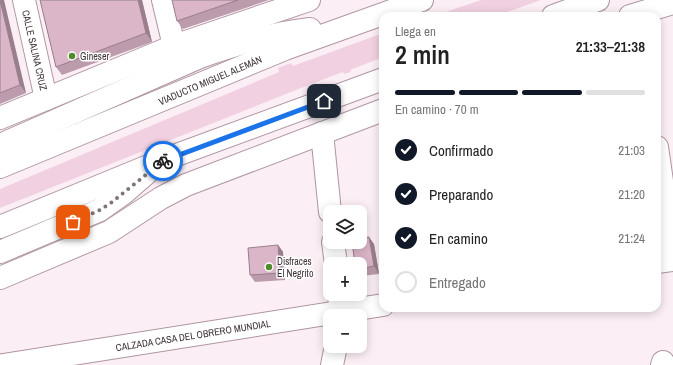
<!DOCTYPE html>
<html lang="es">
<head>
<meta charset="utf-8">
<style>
	body { margin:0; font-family:"Archivo Narrow",sans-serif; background:#f6f6f6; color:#222; height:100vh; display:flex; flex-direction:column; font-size:15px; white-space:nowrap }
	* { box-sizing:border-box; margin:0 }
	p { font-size:13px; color:#767676 }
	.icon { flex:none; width:22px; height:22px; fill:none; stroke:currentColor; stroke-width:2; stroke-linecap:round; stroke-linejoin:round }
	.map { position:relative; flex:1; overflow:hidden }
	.panel { position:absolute; left:379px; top:12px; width:282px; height:300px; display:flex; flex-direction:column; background:#fff; border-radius:12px; box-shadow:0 2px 10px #0003 }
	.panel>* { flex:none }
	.buttons { position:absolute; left:323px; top:205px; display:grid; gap:8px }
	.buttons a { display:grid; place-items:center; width:44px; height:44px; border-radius:8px; background:#fff; box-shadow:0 2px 10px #0003; font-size:20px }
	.pin { position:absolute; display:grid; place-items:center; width:34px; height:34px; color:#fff; margin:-17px; border-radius:8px; box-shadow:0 2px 6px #0006 }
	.courier { position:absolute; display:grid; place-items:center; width:40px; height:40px; margin:-20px; border:3px solid #1a73e8; border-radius:50%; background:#fff; color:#222; box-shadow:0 1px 5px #0007 }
	.summary em { font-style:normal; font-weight:600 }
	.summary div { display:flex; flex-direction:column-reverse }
	.summary { display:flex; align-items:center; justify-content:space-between; height:68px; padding:0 16px }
	h1 { font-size:26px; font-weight:600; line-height:30px }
	.bar { display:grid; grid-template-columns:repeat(4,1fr); gap:6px 4px; align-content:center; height:48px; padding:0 16px }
	.bar i { height:5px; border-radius:3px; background:#e0e0e0 }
	.bar .on { background:#111827 }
	.bar p { grid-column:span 4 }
	ol { padding:0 16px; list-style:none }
	li { display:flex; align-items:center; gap:12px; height:44px }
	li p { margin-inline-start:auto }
	li .icon { padding:4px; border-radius:50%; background:#111827; color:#fff; stroke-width:4 }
	li:last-child { color:#767676 }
	li i { width:22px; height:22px; border:2px solid #e0e0e0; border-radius:50% }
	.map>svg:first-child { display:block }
	.green { fill:#f1d1e1 }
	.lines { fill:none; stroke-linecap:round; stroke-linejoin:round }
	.minor-casing { stroke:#b095a2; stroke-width:24 }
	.major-casing { stroke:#b095a2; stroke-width:24 }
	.highway-casing { stroke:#b095a2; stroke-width:24 }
	.minor { stroke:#fff; stroke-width:22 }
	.major { stroke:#fff; stroke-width:22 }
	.highway { stroke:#fff; stroke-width:22 }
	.wall { fill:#bc9cac }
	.shaded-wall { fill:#997f8c }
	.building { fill:#dbb5c8; stroke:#997f8c }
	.done { stroke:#80757a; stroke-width:4; stroke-dasharray:0 7.2 }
	.route { stroke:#1a73e8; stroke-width:5 }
	.poi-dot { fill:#4e8c2d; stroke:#fff; stroke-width:1.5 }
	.labels { text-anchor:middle; stroke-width:3; stroke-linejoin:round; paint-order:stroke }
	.street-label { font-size:10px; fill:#3e3338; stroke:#fff }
	.poi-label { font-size:10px; fill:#3e3338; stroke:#fff; text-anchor:start }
</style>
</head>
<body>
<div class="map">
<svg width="673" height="365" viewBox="0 0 673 365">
	<rect width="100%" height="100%" fill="#fbeff5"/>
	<g class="green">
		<path d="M481,0h60l-45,16h-62z"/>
		<path d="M383,33v24l-33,13 1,2 -7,2 -1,-2 -42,16 -301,120v-19l279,-117 -1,-4 13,-5 2,3z"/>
	</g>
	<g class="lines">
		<defs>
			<g id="minor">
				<path d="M24,0l22,99"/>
				<path d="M163,0l11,46"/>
				<path d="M322,133l8,79"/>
				<path d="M657,147l16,110"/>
				<path d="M333,242l3,22"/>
				<path d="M339,294l2,22"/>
				<path d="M332,365l4,-19"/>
				<path d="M662,365l1,-3"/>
			</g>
			<g id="major">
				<path d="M630,16l43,-13"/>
				<path d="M0,118l174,-72 135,-46"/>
				<path d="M657,262l16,-2"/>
				<path d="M0,278l109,-46 52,-34 25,-13 197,-75"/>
				<path d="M3,365l380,-60"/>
			</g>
			<g id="highway">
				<path d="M553,16l45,-16"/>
				<path d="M0,145l200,-88c36,-13 72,-24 110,-28"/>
				<path d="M0,167l285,-118 137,-49"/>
				<path d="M0,227l163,-67 220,-81"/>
				<path d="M0,252l100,-42 24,-17 23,-20"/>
			</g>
		</defs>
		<use href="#minor" class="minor-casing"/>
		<use href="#major" class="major-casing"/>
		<use href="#highway" class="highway-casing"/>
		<use href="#minor" class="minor"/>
		<use href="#major" class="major"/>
		<use href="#highway" class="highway"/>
	</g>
	<g class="wall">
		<path d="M0,0l26,93 -26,11z"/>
		<path d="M40,0h102l10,42 -90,33 -6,-8z"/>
		<path d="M172,0h97l-86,29 -6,-8z"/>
		<path d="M374,244l5,30 -18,2 -1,-1v-11z"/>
		<path d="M278,245l5,7 2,28 -30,2 -5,-7z"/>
	</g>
	<g class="shaded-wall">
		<path d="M0,0h4l22,93 -6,-8z"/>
		<path d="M138,0h4l10,42 -6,-9z"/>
		<path d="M369,237l5,7 5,30 -5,-8z"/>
		<path d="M278,245l5,7 2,28 -5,-7z"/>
	</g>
	<g class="building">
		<path d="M0,0l20,85 -20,8z"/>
		<path d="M40,0h98l8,33 -90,34z"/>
		<path d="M172,0h66l-61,21z"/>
		<path d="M369,237l5,29 -14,3v-5h-5l-3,-22h8v-3z"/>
		<path d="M278,245l2,28 -30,2 -2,-27z"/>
	</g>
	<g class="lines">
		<path class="done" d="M73,222l27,-12 12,-8 51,-41"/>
		<path class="route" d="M163,161l161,-60"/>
	</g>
	<g class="poi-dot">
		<circle cx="72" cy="56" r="4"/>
		<circle cx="269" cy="267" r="4"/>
	</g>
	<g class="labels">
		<g class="street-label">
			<text transform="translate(35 50) rotate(77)" y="4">CALLE SALINA CRUZ</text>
			<text transform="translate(210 80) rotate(-23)" y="4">VIADUCTO MIGUEL ALEMÁN</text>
			<text transform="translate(193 335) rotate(-9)" y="4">CALZADA CASA DEL OBRERO MUNDIAL</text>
		</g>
		<g class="poi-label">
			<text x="80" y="60">Gineser</text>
			<text x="277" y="265">Disfraces<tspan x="277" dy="12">El Negrito</tspan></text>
		</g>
	</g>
</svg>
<div class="buttons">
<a><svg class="icon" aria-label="layers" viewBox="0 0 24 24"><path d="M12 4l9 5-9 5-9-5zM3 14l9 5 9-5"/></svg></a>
<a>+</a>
<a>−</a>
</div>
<div class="pin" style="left:73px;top:222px;background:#ea580c"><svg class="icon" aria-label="bag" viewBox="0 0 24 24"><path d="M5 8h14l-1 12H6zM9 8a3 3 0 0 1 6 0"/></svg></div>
<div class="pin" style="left:324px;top:101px;background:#1f2937"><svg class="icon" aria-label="home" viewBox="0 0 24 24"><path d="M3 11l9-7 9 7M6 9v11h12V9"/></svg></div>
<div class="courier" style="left:163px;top:161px"><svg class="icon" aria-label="bike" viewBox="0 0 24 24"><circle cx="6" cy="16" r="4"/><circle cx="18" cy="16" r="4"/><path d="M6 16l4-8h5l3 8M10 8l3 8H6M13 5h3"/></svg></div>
<section class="panel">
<div class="summary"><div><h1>2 min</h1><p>Llega en</p></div><em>21:33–21:38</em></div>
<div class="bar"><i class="on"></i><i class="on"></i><i class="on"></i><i></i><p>En camino · 70 m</p></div>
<ol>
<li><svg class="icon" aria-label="check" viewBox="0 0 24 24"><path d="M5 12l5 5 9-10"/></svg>Confirmado<p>21:03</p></li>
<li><svg class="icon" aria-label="check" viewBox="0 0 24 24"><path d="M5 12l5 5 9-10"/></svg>Preparando<p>21:20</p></li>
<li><svg class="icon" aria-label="check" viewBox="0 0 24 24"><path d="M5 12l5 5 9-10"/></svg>En camino<p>21:24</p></li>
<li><i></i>Entregado</li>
</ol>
</section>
</div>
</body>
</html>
